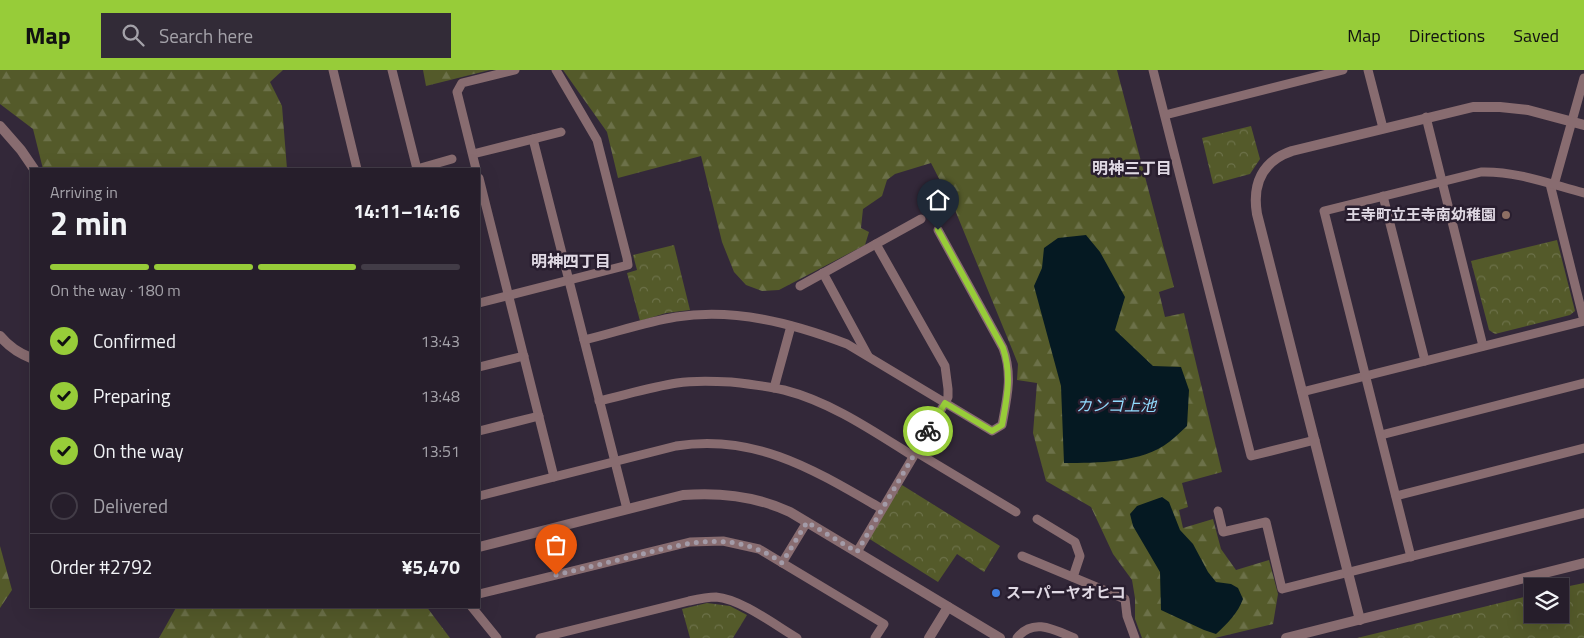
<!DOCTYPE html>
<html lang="en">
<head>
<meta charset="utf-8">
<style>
	body { margin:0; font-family:"Titillium Web","Noto Sans JP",sans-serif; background:#322b37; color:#f1f3f6; height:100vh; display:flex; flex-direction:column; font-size:19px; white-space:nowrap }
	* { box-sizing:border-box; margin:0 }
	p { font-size:16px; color:#a4a2a9 }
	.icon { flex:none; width:28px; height:28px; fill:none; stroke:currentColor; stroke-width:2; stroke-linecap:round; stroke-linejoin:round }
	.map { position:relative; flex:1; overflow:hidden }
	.sheet { position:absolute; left:30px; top:98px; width:450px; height:440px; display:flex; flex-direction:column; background:#261e2b; border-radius:0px; box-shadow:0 5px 20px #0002,0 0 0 1px #423c47 }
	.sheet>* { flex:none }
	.controls { position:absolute; left:1524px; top:508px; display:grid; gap:10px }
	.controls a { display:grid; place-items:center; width:45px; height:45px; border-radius:0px; background:#261e2b; box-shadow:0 5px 20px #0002,0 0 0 1px #423c47; font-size:25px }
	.pin { position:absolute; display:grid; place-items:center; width:42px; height:42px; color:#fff; margin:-51px -21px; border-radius:50% 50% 50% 0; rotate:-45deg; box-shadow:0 0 5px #0007 }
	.pin .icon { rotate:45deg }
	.courier { position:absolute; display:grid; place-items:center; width:50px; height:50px; margin:-25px; border:4px solid #97cc39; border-radius:50%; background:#fff; color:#222; box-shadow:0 1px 6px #0007 }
	.overview em { font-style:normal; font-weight:700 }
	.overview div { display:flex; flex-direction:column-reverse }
	.overview { display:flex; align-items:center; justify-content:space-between; height:85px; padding:0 20px }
	h1 { font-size:32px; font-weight:700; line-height:38px }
	.bar { display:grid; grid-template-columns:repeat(4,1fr); gap:8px 5px; align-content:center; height:60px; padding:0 20px }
	.bar i { height:6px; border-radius:4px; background:#423c47 }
	.bar .on { background:#97cc39 }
	.bar p { grid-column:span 4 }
	.line { display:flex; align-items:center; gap:12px; padding:0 20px; border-top:1px solid #423c47 }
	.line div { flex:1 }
	ol { padding:0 20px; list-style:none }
	li { display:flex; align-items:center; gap:15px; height:55px }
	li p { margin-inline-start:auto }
	li .icon { padding:5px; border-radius:50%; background:#97cc39; color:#111; stroke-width:4 }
	li:last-child { color:#a4a2a9 }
	li i { width:28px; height:28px; border:2px solid #423c47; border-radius:50% }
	header { display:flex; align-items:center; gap:30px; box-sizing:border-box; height:70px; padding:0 25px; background:#97cc39; color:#111 }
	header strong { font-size:24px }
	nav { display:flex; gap:28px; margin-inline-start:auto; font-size:18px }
	.search { width:350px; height:45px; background:#322b37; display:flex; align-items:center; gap:12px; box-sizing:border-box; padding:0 18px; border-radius:0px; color:#a4a2a9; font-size:19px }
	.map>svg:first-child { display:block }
	.forest { fill:url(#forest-firs) }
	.park { fill:url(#park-crowns) }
	.water { fill:#051922 }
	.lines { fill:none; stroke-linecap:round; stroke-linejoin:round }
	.minor { stroke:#886c70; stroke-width:9 }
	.tertiary { stroke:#886c70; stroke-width:10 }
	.done { stroke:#a39ba8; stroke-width:5; stroke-dasharray:0 9 }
	.route { stroke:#97cc39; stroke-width:6 }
	.education-dot { fill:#8d6e63; stroke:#291e2f; stroke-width:2 }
	.shop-dot { fill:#3f7fe0; stroke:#291e2f; stroke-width:2 }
	.labels { text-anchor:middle; stroke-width:5; stroke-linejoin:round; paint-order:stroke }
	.poi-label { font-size:15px; font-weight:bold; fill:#e0d9e4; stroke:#291e2f; text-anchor:end }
	.neighbourhood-label { font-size:16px; font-weight:bold; fill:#e0d9e4; stroke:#291e2f }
	.water-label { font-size:16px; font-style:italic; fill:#91dbfe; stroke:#291e2f }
</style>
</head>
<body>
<header>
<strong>Map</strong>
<div class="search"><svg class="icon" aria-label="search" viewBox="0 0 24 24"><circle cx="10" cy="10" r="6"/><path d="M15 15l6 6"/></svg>Search here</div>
<nav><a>Map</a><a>Directions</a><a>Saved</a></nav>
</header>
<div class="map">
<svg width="1584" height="568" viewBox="0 0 1584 568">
	<defs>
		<pattern id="forest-firs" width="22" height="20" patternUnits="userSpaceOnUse" patternTransform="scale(1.25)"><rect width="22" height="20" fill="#545a2a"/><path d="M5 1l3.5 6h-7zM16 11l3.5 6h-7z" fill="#6c7149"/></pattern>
		<pattern id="park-crowns" width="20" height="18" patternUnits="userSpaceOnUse" patternTransform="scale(1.25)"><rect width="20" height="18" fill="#545a2a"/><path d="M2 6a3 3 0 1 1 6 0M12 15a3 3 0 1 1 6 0" fill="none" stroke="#6c7149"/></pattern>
	</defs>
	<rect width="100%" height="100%" fill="#332839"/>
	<g class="forest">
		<path d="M0,0h283l-13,12 12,24 5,63h-244l-10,-40 -33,-25z"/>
		<path d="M423,0h67l-64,16z"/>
		<path d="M563,0h554l57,217 -15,5 6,25 19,-4 38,159 -40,11 6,24 -9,3 4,18 30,-9 8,30 15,21 33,-10 9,34 -5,30 -58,14h-73l-7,-19v-21l-3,-18 -19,-26 -22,-47 -45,-26 -13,-48 4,-50 -20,-3 1,-16 -6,-15 -57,-139 -24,-47 -36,11 -8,6 -5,16 -19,13 -2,19 8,4 -4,13 -86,45 -17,1 -16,-6 -12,-13 -12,-30 -21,-86 -83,22 -11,-46z"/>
		<path d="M0,476l12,44 -12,18z"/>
		<path d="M177,536h249l24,32h-291z"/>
	</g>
	<g class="park">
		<path d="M1251,56l9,33 -10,15 -37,10 -11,-46z"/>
		<path d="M1557,170l18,71 -5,4 -75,19 -6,-4 -18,-69z"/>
		<path d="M674,175l16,65 -24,3 -26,8 -13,-48 10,-3 -4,-15z"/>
		<path d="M902,415l98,61 -16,26 -27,-18 -19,28 -70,-44z"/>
		<path d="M1584,513v55h-227l175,-43v19h28v-26z"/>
		<path d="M707,533l23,3 17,9 -14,23h-43l-8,-29z"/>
	</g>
	<g class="water">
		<path d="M1086,165l14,17 25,45 -10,33 38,36 28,1 8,23 -2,36c-6,5 -11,11 -18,16 -27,21 -72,21 -105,21l-3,-77 -27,-100 8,-18 2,-20 14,-10z"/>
		<path d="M1162,427l7,5 11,28 13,14 15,28 8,10 15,2 7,4 5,11c-5,14 -16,25 -27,35l-12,-4 -43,-20 -1,-38 -27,-46 -3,-12 7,-8z"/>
	</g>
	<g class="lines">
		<g class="minor">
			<path d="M333,0l24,99"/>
			<path d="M392,0l25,99"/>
			<path d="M1153,0l98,386 64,-16"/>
			<path d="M1368,0l15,58"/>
			<path d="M1165,45l178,-45"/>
			<path d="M1426,47l57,229"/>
			<path d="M533,69l94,370"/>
			<path d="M473,84l88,-22"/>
			<path d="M417,99l35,-10"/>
			<path d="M476,99l-19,-77 5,-9 53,-13"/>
			<path d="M479,108l75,299"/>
			<path d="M1554,115l30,-107"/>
			<path d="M1383,126l42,165"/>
			<path d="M823,203l45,83"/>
			<path d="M800,216l121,-67"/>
			<path d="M479,233l149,-38 -1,-7 -30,-118 -41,-70"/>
			<path d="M584,270c30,-7 61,-18 92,-23 59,-9 116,6 171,27l145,87 10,-6c5,-27 11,-50 1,-77l-65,-118"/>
			<path d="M479,297l45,-11"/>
			<path d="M774,318l17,-62"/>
			<path d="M1302,322l282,-71 -34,-137"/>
			<path d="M599,331c26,-6 52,-14 78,-18 18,-3 36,-2 54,-1 18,2 36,4 53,8 47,12 89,41 129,66"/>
			<path d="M479,361l60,-15"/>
			<path d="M1381,365l203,-52"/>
			<path d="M916,382l100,60"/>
			<path d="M479,426l197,-50c80,-13 140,25 206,63"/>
			<path d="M1396,426l188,-48"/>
			<path d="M1218,441l5,21 43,-10 16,67 302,-76"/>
			<path d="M1037,449l38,23 5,14 -7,21"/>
			<path d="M857,482l88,-149 3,-6v-8l-3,-23 -69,-122"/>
			<path d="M1022,486l103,43 2,17 8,22"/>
			<path d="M1411,487l-87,-346 157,-39c36,-1 69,12 103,21"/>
			<path d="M782,493l25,-41"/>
			<path d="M479,524l211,-52 33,-1 36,8 125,75 -9,14"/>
			<path d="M471,536l26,32"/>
			<path d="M540,568l149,-37c9,-2 18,-4 27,-4 25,2 59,28 81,41"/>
			<path d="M1017,568c16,-21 38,-8 57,0"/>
		</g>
		<g class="tertiary">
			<path d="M0,56l21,24 13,19"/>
			<path d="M0,266c9,11 18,17 31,22"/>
			<path d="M479,477l204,-52c38,-3 73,1 107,17l210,126"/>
			<path d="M1360,550l-103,-406c-5,-30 5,-53 35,-63l181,-44h27l28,3 56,15"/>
			<path d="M929,568l19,-31"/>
			<path d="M1286,568l298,-75"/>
		</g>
	</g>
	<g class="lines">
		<path class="done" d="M556,505c28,-7 55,-13 82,-20 40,-10 81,-22 121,-5 8,3 16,8 23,13l25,-41 50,30 71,-121"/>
		<path class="route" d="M928,361l17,-28 47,28 10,-6c5,-27 10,-50 1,-77l-65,-118"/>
	</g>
	<circle class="education-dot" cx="1506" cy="145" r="5"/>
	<circle class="shop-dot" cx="996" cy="523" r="5"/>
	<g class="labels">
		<g class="poi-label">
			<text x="1496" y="150">王寺町立王寺南幼稚園</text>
			<text x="1006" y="528" text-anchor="start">スーパーヤオヒコ</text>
		</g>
		<g class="neighbourhood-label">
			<text x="1132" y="104">明神三丁目</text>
			<text x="571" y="197">明神四丁目</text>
		</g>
		<g class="water-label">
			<text x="1116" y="341">カンゴ上池</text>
		</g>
	</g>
</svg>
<div class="controls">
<a><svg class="icon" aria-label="layers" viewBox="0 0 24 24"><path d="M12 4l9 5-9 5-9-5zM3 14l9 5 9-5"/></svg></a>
</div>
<div class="pin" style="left:556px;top:505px;background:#ea580c"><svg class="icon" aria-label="bag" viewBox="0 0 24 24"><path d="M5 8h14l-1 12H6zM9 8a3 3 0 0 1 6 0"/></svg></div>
<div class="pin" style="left:938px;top:160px;background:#1f2937"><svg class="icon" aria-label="home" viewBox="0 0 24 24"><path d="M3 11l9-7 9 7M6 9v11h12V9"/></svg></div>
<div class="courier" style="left:928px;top:361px"><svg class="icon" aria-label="bike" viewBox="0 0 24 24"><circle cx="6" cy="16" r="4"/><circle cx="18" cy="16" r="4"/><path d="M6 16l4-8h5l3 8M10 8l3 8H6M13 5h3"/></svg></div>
<section class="sheet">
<div class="overview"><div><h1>2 min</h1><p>Arriving in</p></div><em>14:11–14:16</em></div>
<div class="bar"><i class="on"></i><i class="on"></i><i class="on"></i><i></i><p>On the way · 180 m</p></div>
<ol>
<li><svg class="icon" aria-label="check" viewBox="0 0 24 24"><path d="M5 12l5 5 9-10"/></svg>Confirmed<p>13:43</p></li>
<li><svg class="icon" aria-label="check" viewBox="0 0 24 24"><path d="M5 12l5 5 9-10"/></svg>Preparing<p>13:48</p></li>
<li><svg class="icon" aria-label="check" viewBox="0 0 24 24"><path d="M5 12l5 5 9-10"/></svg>On the way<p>13:51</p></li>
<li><i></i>Delivered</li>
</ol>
<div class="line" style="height:65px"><div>Order #2792</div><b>¥5,470</b></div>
</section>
</div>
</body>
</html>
